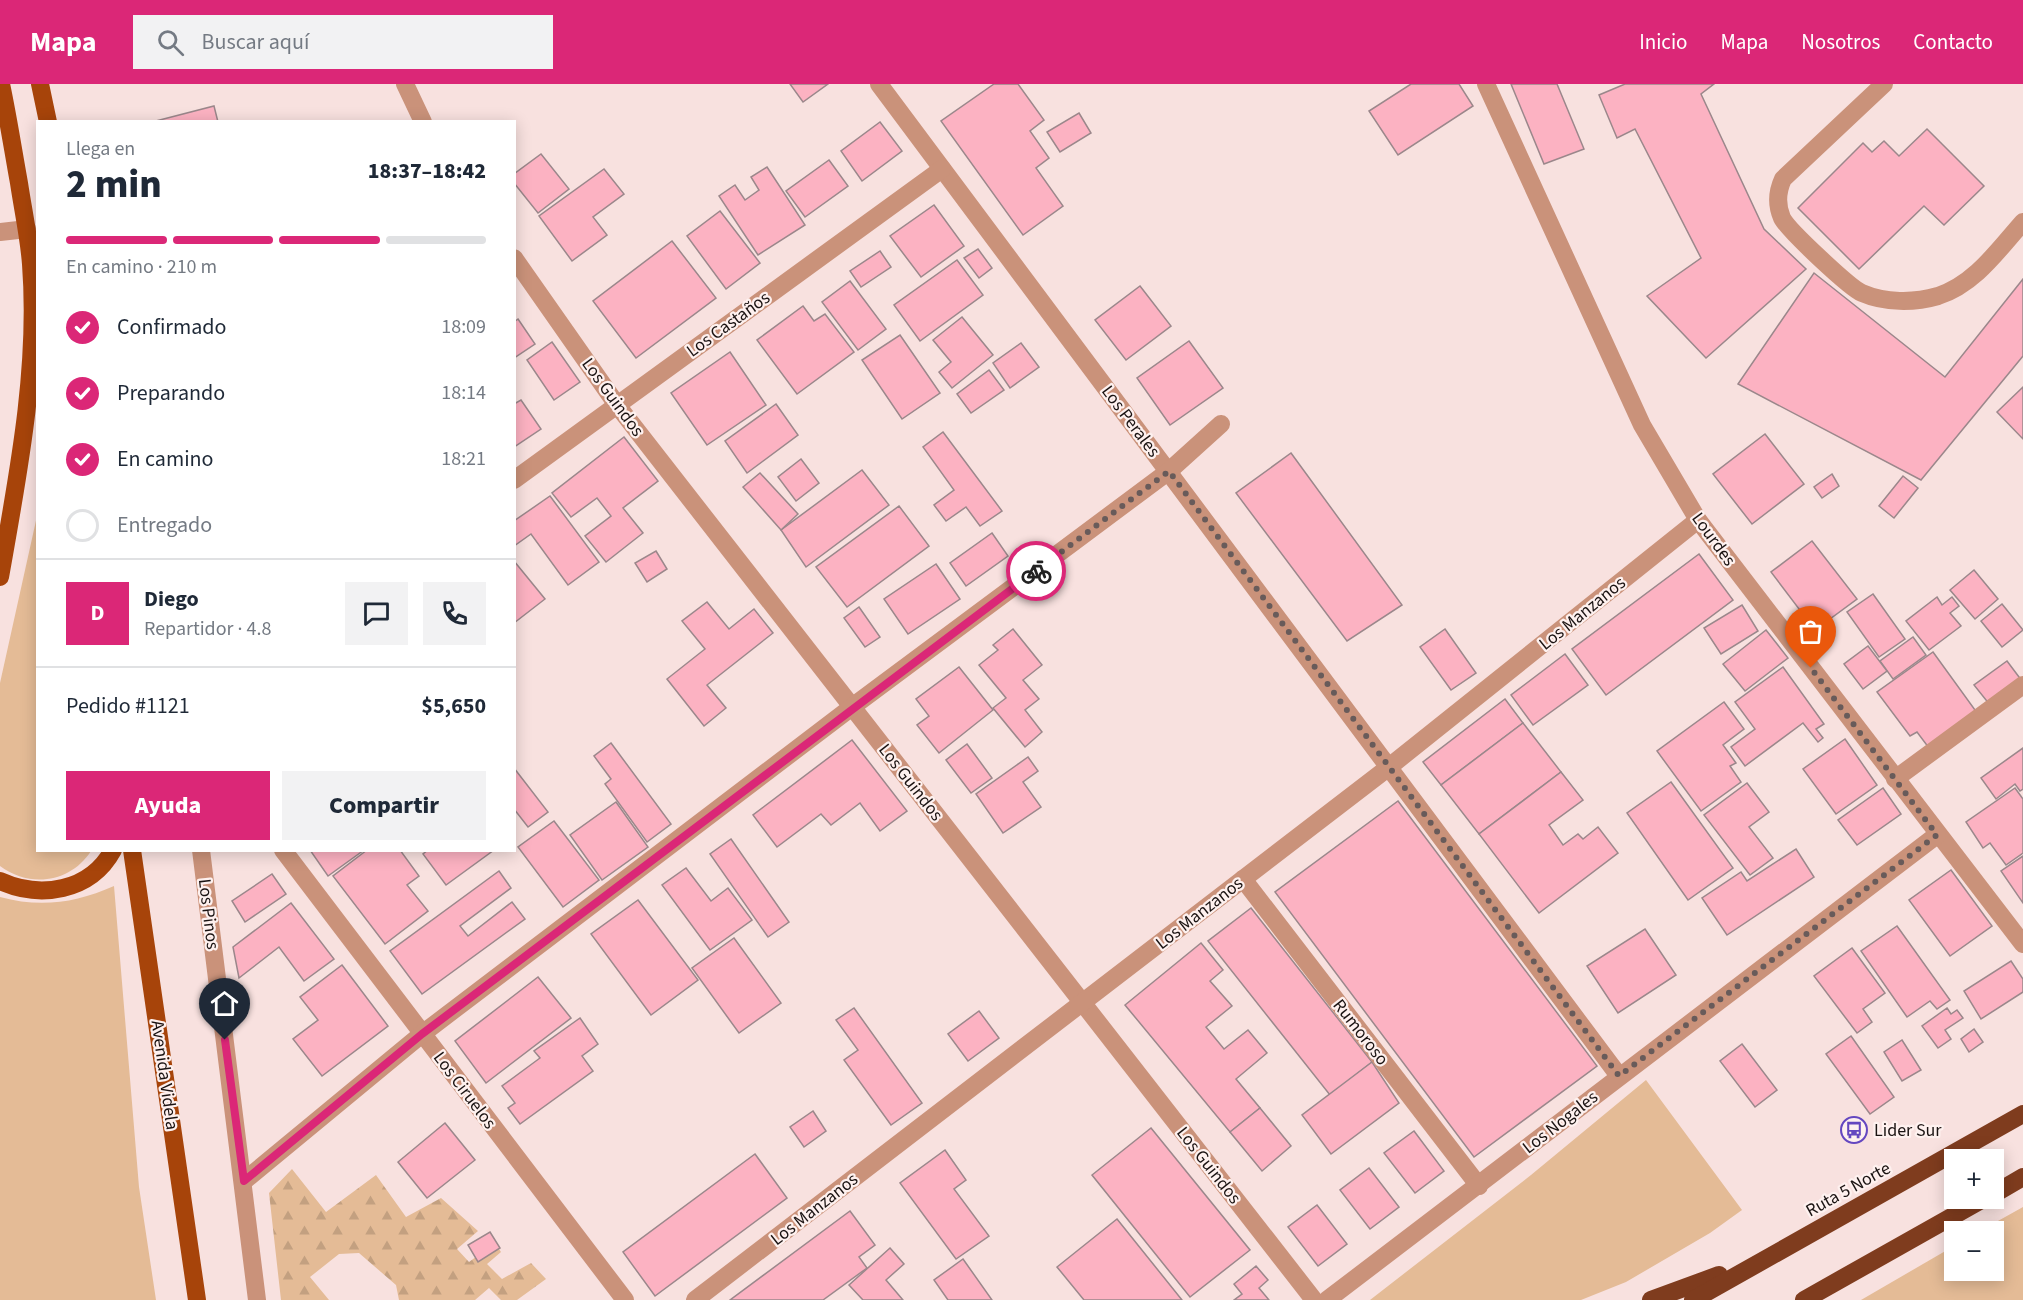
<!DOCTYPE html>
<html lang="es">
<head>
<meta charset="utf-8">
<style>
	body { margin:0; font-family:"Source Sans 3",sans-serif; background:#f2f2f3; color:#1f2937; height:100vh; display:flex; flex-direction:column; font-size:22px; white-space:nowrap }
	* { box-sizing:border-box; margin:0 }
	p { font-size:20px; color:#747a83 }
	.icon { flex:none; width:33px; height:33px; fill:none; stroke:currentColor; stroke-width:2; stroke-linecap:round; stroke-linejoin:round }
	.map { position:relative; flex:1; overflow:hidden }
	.sheet { position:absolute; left:36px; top:36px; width:480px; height:732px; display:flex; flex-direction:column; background:#fff; border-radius:0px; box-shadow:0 3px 15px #0003 }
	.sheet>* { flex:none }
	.controls { position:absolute; left:1944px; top:1065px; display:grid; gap:12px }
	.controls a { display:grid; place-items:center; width:60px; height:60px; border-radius:0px; background:#fff; box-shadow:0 3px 15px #0003; font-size:30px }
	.pin { position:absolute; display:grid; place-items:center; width:51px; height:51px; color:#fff; margin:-62px -26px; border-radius:50% 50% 50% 0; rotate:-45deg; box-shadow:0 0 6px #0007 }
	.pin .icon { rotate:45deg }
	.courier { position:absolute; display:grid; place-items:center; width:60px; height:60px; margin:-30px; border:4px solid #db2777; border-radius:50%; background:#fff; color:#222; box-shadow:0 2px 8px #0007 }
	.head em { font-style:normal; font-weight:800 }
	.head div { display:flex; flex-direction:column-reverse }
	.head { display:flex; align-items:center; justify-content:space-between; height:102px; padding:0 30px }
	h1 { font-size:39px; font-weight:800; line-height:45px }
	.bar { display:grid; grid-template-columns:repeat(4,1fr); gap:9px 6px; align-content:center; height:72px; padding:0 30px }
	.bar i { height:8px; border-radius:4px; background:#e0e1e3 }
	.bar .active { background:#db2777 }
	.bar p { grid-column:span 4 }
	.line { display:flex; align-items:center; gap:15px; padding:0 30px; border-top:2px solid #e0e1e3 }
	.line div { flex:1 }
	.round { display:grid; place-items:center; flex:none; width:63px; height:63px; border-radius:0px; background:#f2f2f3 }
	ol { padding:0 30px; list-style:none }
	li { display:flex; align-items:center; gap:18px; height:66px }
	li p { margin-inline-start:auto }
	li .icon { padding:6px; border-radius:50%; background:#db2777; color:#fff; stroke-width:4 }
	li:last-child { color:#747a83 }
	li i { width:33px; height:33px; border:3px solid #e0e1e3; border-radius:50% }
	.cta { display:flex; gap:12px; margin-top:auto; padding:12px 30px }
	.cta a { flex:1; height:69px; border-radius:0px; background:#db2777; color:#fff; font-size:24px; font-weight:800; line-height:69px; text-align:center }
	.cta a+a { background:#f2f2f3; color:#1f2937 }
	header { display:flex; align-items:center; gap:36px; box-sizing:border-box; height:84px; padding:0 30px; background:#db2777; color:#fff }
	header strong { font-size:28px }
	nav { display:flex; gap:33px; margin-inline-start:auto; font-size:21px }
	.search { width:420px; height:54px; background:#f2f2f3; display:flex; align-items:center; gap:15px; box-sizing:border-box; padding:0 21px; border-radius:0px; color:#747a83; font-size:22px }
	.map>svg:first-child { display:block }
	.green { fill:#e4bb96 }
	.forest { fill:url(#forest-firs) }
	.building { fill:#fcb2c2; stroke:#9b878b; stroke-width:1.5 }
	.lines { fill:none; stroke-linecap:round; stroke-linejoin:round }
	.lane { stroke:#ca927a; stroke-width:18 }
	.street { stroke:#ca927a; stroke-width:18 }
	.primary { stroke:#a7440a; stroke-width:18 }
	.highway { stroke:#7f3c1e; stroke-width:18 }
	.done { stroke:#685b5a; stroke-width:6; stroke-dasharray:0 10.8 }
	.route { stroke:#db2777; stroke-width:8 }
	.labels { text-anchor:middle; stroke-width:4.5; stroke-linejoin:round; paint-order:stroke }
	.street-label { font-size:18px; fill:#1a1312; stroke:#fef1ef }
	.poi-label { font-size:18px; fill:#1a1312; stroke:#fef1ef; text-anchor:start }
</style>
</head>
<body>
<header>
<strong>Mapa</strong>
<div class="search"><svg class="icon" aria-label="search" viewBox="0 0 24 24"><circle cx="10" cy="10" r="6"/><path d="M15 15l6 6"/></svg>Buscar aquí</div>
<nav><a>Inicio</a><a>Mapa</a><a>Nosotros</a><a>Contacto</a></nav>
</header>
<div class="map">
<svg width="2023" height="1216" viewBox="0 0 2023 1216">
	<defs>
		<pattern id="forest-firs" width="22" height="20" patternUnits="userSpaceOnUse" patternTransform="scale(1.5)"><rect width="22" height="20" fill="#e4bb96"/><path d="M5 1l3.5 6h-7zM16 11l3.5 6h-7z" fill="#c3a080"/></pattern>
	</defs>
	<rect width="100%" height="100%" fill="#f8e1df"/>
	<g class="green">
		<path d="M37,432l1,334 53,1c-20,31 -60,38 -91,15v-183z"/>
		<path d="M114,802l25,301 17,113h-156v-403c40,11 76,6 114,-11z"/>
		<path d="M1646,996l96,130 -32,23 -84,49 -45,18h-211l161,-125z"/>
		<path d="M2023,1123v93h-162l93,-54v24h40v-38l-14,-1z"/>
	</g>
	<path class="forest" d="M292,1085l34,43 50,-37 30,42 35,-19 37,33 -21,18 12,13 26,-19 6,9 -14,12 15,15 29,-16 15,16 -29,21h-16l-12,-12 -14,12h-76l-3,-15 -37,-32 -20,1 -29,23 19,23h-48l-12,-107z"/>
	<g class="building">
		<path d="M790,0h38l-25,18z"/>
		<path d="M994,0h24l26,36 -14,11 19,27 -13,10 27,38 -40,29 -82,-114z"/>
		<path d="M1411,0h48l14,22 -75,49 -29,-44z"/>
		<path d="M1511,0h46l27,65 -40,15z"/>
		<path d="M1625,0h89l-13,10 63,135 42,40 -100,89 -59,-62 54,-38 -66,-129 -18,9 -18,-43z"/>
		<path d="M214,22l4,16h-66z"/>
		<path d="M1079,29l12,20 -31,19 -13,-20z"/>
		<path d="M880,38l22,29 -40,30 -21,-30z"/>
		<path d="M1927,45l57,57 -40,39 -20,-19 -65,63 -61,-61 65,-65 9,9 12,-11 15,15z"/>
		<path d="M541,70l28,35 -31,24 -24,-30v-9z"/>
		<path d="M829,76l19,26 -43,31 -19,-26z"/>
		<path d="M767,83l38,58 -47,30 -39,-59 16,-11 10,15 14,-10 -8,-13z"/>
		<path d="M604,85l20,25 -31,23 14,18 -35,26 -33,-45z"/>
		<path d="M934,121l30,41 -43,31 -31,-41z"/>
		<path d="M720,127l40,52 -34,26 -39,-53z"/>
		<path d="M672,157l44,57 -80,60 -43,-57z"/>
		<path d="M978,165l14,19 -13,10 -15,-20z"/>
		<path d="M880,167l11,16 -30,20 -11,-16z"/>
		<path d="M957,176l26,35 -63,46 -26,-36z"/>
		<path d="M1814,189l131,104 78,-98v77l-102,124 -183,-96z"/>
		<path d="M850,197l36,48 -28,21 -36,-48z"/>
		<path d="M1140,202l31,40 -45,34 -31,-40z"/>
		<path d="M803,222l11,15 11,-7 29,38 -57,42 -40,-54z"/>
		<path d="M962,233l31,38 -41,33 -13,-16 12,-10 -18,-22z"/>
		<path d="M518,235l17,25 -21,14v-36z"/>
		<path d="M900,251l40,58 -38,26 -40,-59z"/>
		<path d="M1189,257l34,47 -53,37 -33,-47z"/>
		<path d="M552,258l28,40 -26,18 -27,-40z"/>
		<path d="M1021,259l18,24 -29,21 -17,-25z"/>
		<path d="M730,268l36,53 -59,40 -36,-52z"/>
		<path d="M989,286l15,20 -33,23 -14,-19z"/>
		<path d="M2023,303v52l-26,-27z"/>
		<path d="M521,316l20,29 -27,18v-43z"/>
		<path d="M776,320l22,31 -51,38 -22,-32z"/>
		<path d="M943,348l59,79 -22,15 -14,-19 -20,14 -12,-16 20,-15 -31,-43z"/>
		<path d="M1765,350l39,50 -52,40 -39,-50z"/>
		<path d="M624,353l34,44 -35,27 20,25 -37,29 -21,-26 26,-20 -14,-18 -26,19 -19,-24z"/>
		<path d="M1291,369l111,152 -55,36 -111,-148z"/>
		<path d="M801,375l18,24 -23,18 -18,-24z"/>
		<path d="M862,386l27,35 -83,62 -25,-37z"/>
		<path d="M760,389l38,41 -17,16 -38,-43z"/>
		<path d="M1832,390l7,12 -17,12 -8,-11z"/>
		<path d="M1903,392l15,12 -24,30 -15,-12z"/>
		<path d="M550,412l49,66 -31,23 -37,-51 -17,12v-25z"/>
		<path d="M899,422l30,40 -82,61 -31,-40z"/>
		<path d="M992,449l16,23 -42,30 -16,-23z"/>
		<path d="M1812,457l45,58 -42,31 -44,-58z"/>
		<path d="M656,467l11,18 -20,13 -12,-19z"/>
		<path d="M1699,470l34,46 -127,95 -34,-46z"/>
		<path d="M514,477l31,38 -31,24z"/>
		<path d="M936,480l24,35 -52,35 -24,-35z"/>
		<path d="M1974,486l24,29 -23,20 -25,-29z"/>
		<path d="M1873,510l32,45 -26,18 -32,-45z"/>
		<path d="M1937,513l5,8 10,-8 7,9 -9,7 11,13 -32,24 -23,-29z"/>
		<path d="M707,518l22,27 25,-20 19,24 -66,52 19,23 -22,18 -37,-47 38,-30 -23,-28z"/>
		<path d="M2002,520l21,26 -21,17 -21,-26z"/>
		<path d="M1742,521l16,26 -37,23 -17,-26z"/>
		<path d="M859,523l21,30 -15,10 -21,-29z"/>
		<path d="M1013,545l29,36 -19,15 16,19 -14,11 17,22 -17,15 -32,-39 13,-10 -27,-33 19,-15 -5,-5z"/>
		<path d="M1445,545l31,44 -25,17 -31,-43z"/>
		<path d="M1766,546l22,28 -43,33 -22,-27z"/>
		<path d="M1913,553l13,18 -33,24 -13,-18z"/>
		<path d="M1868,562l19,25 -24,18 -19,-25z"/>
		<path d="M1933,568l50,69 -48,35 -18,-24 -7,4 -33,-44z"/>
		<path d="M1565,570l23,31 -55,40 -22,-30z"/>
		<path d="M2007,577l15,20 -32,24 -16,-20z"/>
		<path d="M959,583l34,43 -54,43 -22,-28 12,-9 -13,-17z"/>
		<path d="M1783,583l41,57 -8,5 7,9 -5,4 -15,-19 -58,43 -14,-19 24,-18 -20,-27z"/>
		<path d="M1505,615l18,24 -82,62 -18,-23z"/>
		<path d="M1724,618l20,27 -21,16 13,18 -6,3 11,16 -40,29 -44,-60z"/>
		<path d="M1523,639l38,49 -82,62 -38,-49z"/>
		<path d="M1845,655l32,46 -41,29 -33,-45z"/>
		<path d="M852,656l55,71 -27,20 -20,-28 -29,22 -10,-11 -44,33 -24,-32z"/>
		<path d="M611,659l60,81 -24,18 -42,-58 6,-5 -17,-23z"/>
		<path d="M967,660l25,34 -21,15 -25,-33z"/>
		<path d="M2023,664v41l-3,2 -5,-7 -19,15 -15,-21z"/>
		<path d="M1028,673l10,14 -15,11 18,25 -38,26 -27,-39z"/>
		<path d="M514,684l34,44 -20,15 -14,-18z"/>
		<path d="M1561,688l22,28 -34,25 14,20 15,-11 5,5 15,-12 20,26 -79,60 -60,-79z"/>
		<path d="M1671,698l62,86 -45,32 -61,-87z"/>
		<path d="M1747,699l22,29 -20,15 24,31 -23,17 -46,-60z"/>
		<path d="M1883,704l18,26 -44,31 -19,-25z"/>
		<path d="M2015,704l8,11v54l-17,12 -16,-22 -7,5 -17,-26z"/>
		<path d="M1398,717l199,265 -123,91 -199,-265z"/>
		<path d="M616,718l32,45 -46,33 -32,-45z"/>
		<path d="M554,737l45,59 -36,27 -45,-60z"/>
		<path d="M731,755l58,83 -21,15 -58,-83z"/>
		<path d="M1796,765l18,28 -87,58 -25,-37 39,-26 6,9z"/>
		<path d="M310,766h54l-36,26z"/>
		<path d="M367,766h33l19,26 -12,9 21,26 -43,33 -52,-68z"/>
		<path d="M428,766h66l-48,35 -23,-31z"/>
		<path d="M2023,772v47l-22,-32z"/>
		<path d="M686,784l25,33 17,-13 24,32 -42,30 -48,-65z"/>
		<path d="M1951,786l41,56 -42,30 -41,-56z"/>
		<path d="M499,787l12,17 -51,38 8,10 44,-34 13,17 -103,75 -32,-43z"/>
		<path d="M272,790l14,20 -41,28 -13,-21z"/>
		<path d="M638,816l60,80 -47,35 -60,-81z"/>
		<path d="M291,819l43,56 -30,22 -25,-34 -40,31 -6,-31z"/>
		<path d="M1251,824l121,154 -42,33 -122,-154z"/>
		<path d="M1897,842l53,74 -13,9 -7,-8 -23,16 -46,-66z"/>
		<path d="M1645,845l31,46 -58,38 -31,-47z"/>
		<path d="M734,854l47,65 -42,30 -47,-65z"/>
		<path d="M1201,859l22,27 -13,11 22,25 -26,21 18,22 24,-19 19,23 -31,26 24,29 -30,24 -105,-127z"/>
		<path d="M1852,864l33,45 -22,16 9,13 -15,11 -43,-57z"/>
		<path d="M2011,877l12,18v13l-42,27 -17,-28z"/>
		<path d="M342,881l46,61 -66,50 -29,-37 25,-19 -18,-23z"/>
		<path d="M538,893l33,41 -85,65 -31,-42z"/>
		<path d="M854,924l68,95 -31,22 -47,-65 14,-10 -22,-30z"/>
		<path d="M1947,924l4,6 6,-4 6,8 -18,12 6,9 -13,9 -16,-22z"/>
		<path d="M979,927l20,27 -31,23 -20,-27z"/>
		<path d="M580,934l18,26 -16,12 11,15 -73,53 -12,-16 7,-5 -13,-17 38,-28 -6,-7z"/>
		<path d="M1974,945l9,13 -14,10 -8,-13z"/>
		<path d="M1851,952l43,61 -24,17 -44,-60z"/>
		<path d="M1902,956l19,30 -19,11 -18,-29z"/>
		<path d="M1742,960l35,46 -22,17 -35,-46z"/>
		<path d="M1372,978l27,41 -68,51 -29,-39z"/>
		<path d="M1260,1024l31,38 -29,25 -32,-39z"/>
		<path d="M813,1027l13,20 -22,16 -14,-20z"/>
		<path d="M445,1039l30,37 -48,38 -29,-36z"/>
		<path d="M1151,1044l99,122 -60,47 -98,-122z"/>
		<path d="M1414,1047l30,40 -29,22 -31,-40z"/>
		<path d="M945,1066l21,30 -12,9 35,47 -33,23 -56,-76z"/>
		<path d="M755,1070l32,44 -132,98 -32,-44z"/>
		<path d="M1369,1084l30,39 -29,22 -30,-39z"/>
		<path d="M1317,1121l30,39 -29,22 -30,-39z"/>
		<path d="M850,1127l25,34 -16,12 8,11 -44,32h-93z"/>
		<path d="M1117,1135l65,81h-98l-27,-33z"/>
		<path d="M490,1148l10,16 -22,14 -10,-17z"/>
		<path d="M890,1164l14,16 -18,16 17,20h-40l-14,-15z"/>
		<path d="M963,1175l29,41h-44l-14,-20z"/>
		<path d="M1256,1182l12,14 -9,8 10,12h-35l8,-6 -8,-10z"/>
	</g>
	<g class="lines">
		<path class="lane" d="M1884,0l-101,95c-6,13 -7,25 -1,39 6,12 68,70 80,75 23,10 52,10 76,3 37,-12 60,-46 85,-74"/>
		<g class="street">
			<path d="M405,0l18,38"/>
			<path d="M879,0l740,992"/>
			<path d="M1486,0l156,341 56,95 325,424"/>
			<path d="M0,148l27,-3"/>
			<path d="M514,174l103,147 697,895"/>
			<path d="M514,396l428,-311"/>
			<path d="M1895,695l128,-94"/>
			<path d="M201,766l56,450"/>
			<path d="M283,766l342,450"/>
			<path d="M1243,795l236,307"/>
			<path d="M244,1097l178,-147 430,-327 317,-236 52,-47"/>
			<path d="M695,1216l694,-533 309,-247"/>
			<path d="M1327,1216l610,-465"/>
		</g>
		<g class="primary">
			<path d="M40,0l8,38"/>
			<path d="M0,493c18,-102 39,-209 31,-313 -2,-27 -8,-54 -12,-81 -6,-33 -11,-66 -18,-99"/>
			<path d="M132,766l65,450"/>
			<path d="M0,797c40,18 90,11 113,-31"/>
		</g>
		<g class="highway">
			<path d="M1994,1110l29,-17"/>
			<path d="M1651,1216l68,-25"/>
			<path d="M1693,1216l330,-186"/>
			<path d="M1804,1216l181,-102"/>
		</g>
	</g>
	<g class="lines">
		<path class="done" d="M1036,487l133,-100 450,605 318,-241 -126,-167"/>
		<path class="route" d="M225,956l19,141 178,-147 614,-463"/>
	</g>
	<defs>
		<symbol id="bus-ring" viewBox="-11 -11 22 22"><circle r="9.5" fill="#fef1ef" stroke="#6447c0" stroke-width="1.5"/><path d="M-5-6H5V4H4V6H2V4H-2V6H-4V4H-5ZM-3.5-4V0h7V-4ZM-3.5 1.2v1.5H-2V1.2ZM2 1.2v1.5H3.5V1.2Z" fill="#6447c0"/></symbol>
	</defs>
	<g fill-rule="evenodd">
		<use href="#bus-ring" x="1839" y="1031" width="30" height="30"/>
	</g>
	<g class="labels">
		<g class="street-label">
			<text transform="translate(728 240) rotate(-36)" y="6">Los Castaños</text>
			<text transform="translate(613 313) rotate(54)" y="6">Los Guindos</text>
			<text transform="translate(1131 337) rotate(53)" y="6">Los Perales</text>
			<text transform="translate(1714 455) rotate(54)" y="6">Lourdes</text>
			<text transform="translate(1582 529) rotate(-39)" y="6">Los Manzanos</text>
			<text transform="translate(911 698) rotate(52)" y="6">Los Guindos</text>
			<text transform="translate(1199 829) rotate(-38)" y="6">Los Manzanos</text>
			<text transform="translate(209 830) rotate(83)" y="6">Los Pinos</text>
			<text transform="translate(1361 948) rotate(52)" y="6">Rumoroso</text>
			<text transform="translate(165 991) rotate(82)" y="6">Avenida Videla</text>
			<text transform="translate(465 1006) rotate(53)" y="6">Los Ciruelos</text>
			<text transform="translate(1560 1038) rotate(-38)" y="6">Los Nogales</text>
			<text transform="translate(1209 1081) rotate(52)" y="6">Los Guindos</text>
			<text transform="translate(1848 1105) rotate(-29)" y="6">Ruta 5 Norte</text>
			<text transform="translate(814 1125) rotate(-38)" y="6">Los Manzanos</text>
		</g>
		<g class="poi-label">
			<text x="1874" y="1052">Lider Sur</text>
		</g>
	</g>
</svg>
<div class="controls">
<a>+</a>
<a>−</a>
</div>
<div class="pin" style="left:1811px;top:584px;background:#ea580c"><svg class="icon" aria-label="bag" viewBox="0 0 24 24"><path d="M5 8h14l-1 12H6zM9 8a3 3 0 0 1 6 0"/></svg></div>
<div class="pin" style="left:225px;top:956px;background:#1f2937"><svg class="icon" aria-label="home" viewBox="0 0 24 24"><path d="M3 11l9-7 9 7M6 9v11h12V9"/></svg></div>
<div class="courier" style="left:1036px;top:487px"><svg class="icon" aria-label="bike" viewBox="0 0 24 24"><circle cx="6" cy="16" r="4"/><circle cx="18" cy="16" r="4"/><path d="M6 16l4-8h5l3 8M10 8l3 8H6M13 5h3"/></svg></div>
<section class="sheet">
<div class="head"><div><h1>2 min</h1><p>Llega en</p></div><em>18:37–18:42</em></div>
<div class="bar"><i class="active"></i><i class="active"></i><i class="active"></i><i></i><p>En camino · 210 m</p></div>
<ol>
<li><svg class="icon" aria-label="check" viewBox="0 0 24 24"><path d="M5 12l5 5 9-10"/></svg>Confirmado<p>18:09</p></li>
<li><svg class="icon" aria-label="check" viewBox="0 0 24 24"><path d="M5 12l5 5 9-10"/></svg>Preparando<p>18:14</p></li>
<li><svg class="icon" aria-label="check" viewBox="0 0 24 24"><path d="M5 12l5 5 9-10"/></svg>En camino<p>18:21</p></li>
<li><i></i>Entregado</li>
</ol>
<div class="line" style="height:108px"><b class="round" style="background:#db2777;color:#fff">D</b><div><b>Diego</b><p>Repartidor · 4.8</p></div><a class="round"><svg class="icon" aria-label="chat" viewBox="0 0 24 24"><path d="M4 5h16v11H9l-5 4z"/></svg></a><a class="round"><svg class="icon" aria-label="phone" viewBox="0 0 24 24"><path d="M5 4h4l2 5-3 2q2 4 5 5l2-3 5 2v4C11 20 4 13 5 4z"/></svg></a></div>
<div class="line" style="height:78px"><div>Pedido #1121</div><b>$5,650</b></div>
<div class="cta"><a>Ayuda</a><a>Compartir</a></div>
</section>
</div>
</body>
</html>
